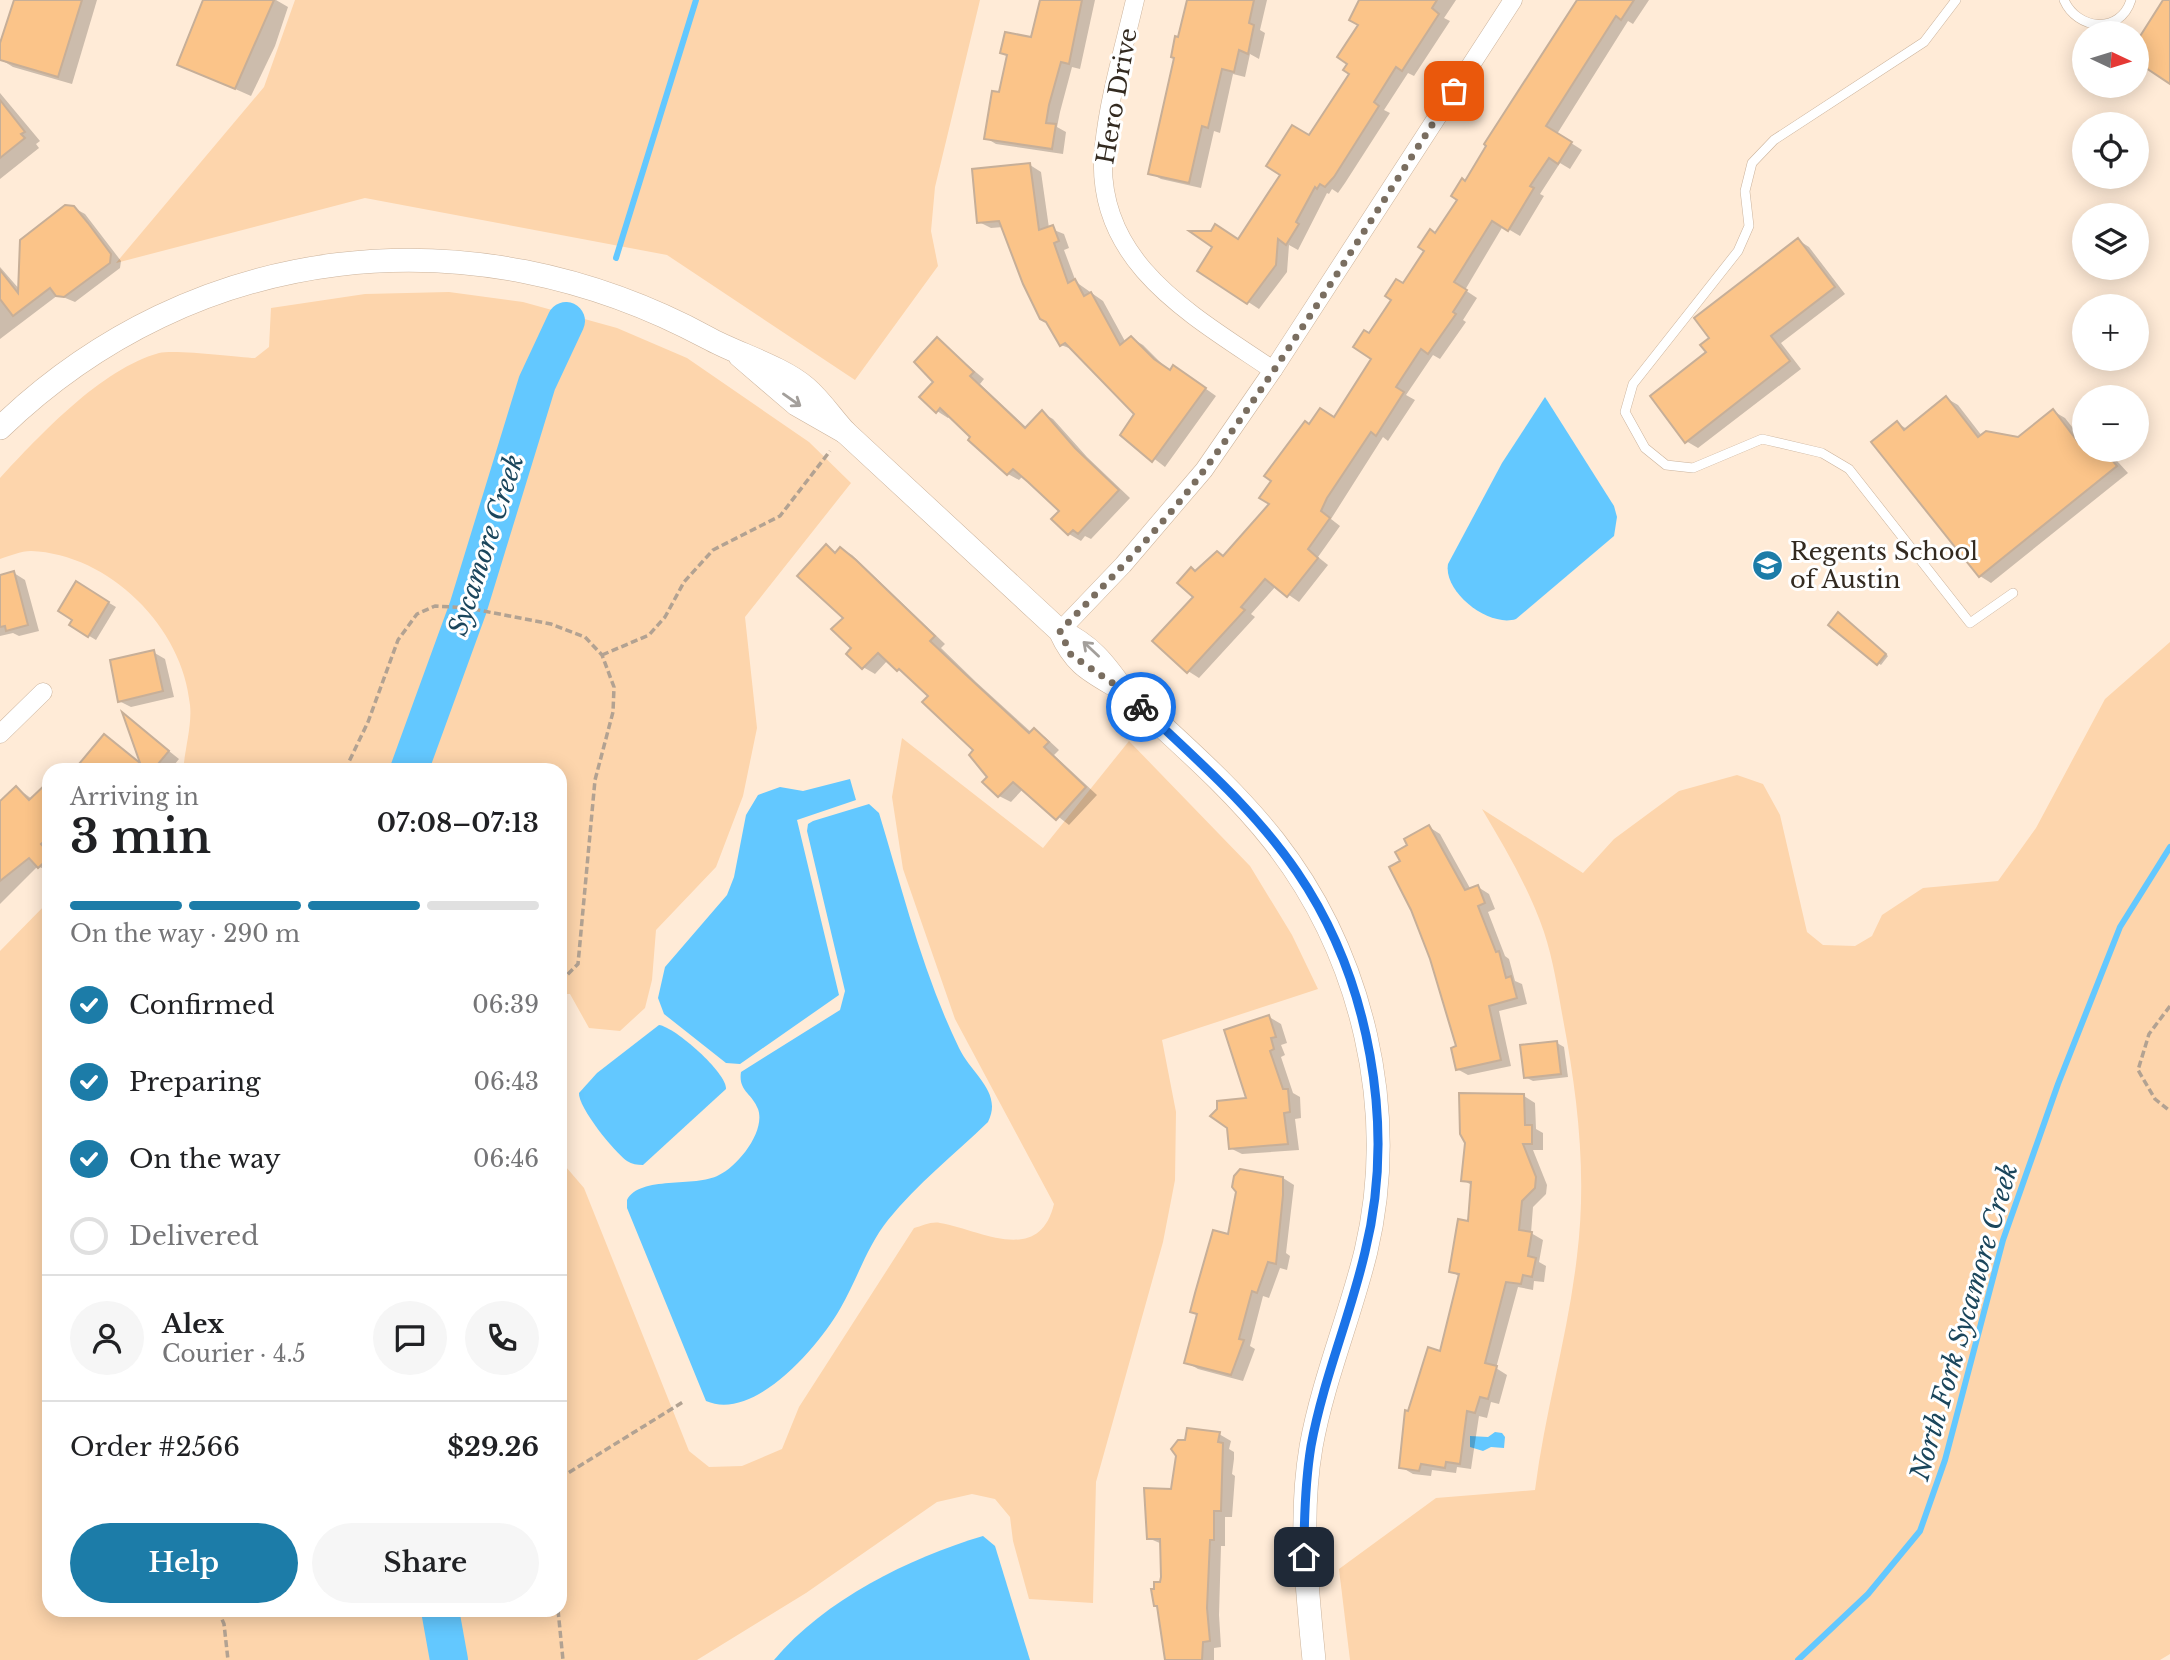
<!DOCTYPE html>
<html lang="en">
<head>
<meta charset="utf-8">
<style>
	body { margin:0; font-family:"Libre Baskerville",serif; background:#f6f6f6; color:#202124; height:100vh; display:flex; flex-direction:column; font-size:26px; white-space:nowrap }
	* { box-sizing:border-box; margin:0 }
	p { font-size:23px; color:#757577 }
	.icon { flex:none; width:38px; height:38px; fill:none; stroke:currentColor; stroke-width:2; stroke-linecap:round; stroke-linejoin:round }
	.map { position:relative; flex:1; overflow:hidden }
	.drawer { position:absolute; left:42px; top:763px; width:525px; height:854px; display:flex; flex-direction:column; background:#fff; border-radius:21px; box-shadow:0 4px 18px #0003 }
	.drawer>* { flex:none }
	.needle { width:46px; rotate:94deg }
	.fabs { position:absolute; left:2072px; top:21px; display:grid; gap:14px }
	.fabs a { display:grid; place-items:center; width:77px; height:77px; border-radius:50%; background:#fff; box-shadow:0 4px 18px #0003; font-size:35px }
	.pin { position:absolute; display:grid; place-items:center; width:60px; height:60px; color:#fff; margin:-30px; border-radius:14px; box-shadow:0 4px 10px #0006 }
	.courier { position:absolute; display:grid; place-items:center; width:70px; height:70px; margin:-35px; border:5px solid #1a73e8; border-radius:50%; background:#fff; color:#222; box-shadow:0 2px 9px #0007 }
	.overview em { font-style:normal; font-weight:600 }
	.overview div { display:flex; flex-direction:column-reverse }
	.overview { display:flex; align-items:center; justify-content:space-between; height:119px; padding:0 28px }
	h1 { font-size:46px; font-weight:600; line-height:52px }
	.bar { display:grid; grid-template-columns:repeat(4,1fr); gap:10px 7px; align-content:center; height:84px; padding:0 28px }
	.bar i { height:9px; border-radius:5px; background:#e0e0e0 }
	.bar .current { background:#1c7ca8 }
	.bar p { grid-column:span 4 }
	.line { display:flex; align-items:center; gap:18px; padding:0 28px; border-top:2px solid #e0e0e0 }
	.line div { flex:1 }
	.round { display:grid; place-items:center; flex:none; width:74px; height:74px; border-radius:37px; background:#f6f6f6 }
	ol { padding:0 28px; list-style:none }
	li { display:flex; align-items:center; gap:21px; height:77px }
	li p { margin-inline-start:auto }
	li .icon { padding:7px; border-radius:50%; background:#1c7ca8; color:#fff; stroke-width:4 }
	li:last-child { color:#757577 }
	li i { width:38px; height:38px; border:4px solid #e0e0e0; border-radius:50% }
	.primary-button { display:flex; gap:14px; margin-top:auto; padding:14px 28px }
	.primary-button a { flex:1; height:80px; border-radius:42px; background:#1c7ca8; color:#fff; font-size:28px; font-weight:600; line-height:80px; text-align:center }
	.primary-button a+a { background:#f6f6f6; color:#202124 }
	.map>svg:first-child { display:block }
	.green { fill:#fdd5ac }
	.water { fill:#63c8ff }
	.shadow { fill:#0003 }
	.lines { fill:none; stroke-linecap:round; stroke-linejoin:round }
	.stream { stroke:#63c8ff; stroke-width:6 }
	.river { stroke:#63c8ff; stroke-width:38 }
	.building { fill:#fbc489; stroke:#c7af98; stroke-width:2 }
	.service-casing { stroke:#cbb39c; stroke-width:10 }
	.minor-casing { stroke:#cbb39c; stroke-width:19 }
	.tertiary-casing { stroke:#cbb39c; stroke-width:24 }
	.path { stroke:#b2a292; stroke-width:3.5; stroke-dasharray:7 3.5; stroke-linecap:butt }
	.service { stroke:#fff; stroke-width:9 }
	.minor { stroke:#fff; stroke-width:18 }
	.tertiary { stroke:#fff; stroke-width:23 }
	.oneway { stroke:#a39f9b }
	.done { stroke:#7a6e60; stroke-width:7; stroke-dasharray:0 12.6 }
	.route { stroke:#1a73e8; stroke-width:9 }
	.labels { text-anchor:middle; stroke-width:6; stroke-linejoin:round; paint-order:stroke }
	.street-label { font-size:24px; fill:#332a20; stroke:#fff }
	.poi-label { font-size:24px; fill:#332a20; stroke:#fff; text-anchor:start }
	.water-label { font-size:26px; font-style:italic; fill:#1b465c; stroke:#fff }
</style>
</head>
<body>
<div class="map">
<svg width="2170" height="1660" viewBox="0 0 2170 1660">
	<rect width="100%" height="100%" fill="#ffebd7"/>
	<g class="green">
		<path d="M295,0h685l-45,187 -4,44 7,35 -83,114 -188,-125 -302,-57 -249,65 148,-176z"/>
		<path d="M449,292l74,10 94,26 70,30 122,84 42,41 -106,134 12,111 -14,68 -27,71 -60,63 -4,50 -7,28 -25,23 -31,-3 -19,-34h-10v-224h-382l6,-7c2,-18 8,-40 6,-58 -7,-78 -81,-151 -159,-154 -10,0 -22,5 -31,8v-81c40,-43 101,-109 159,-125 16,-4 76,4 96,5l14,-11 2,-39 94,-14z"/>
		<path d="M2170,642v1012l-10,6h-810l-11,-91 97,-71 99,-8c10,-79 33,-155 42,-234 10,-80 1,-158 -14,-237 -5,-28 -10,-60 -19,-87 -15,-44 -39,-84 -62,-123l101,64 31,-34 65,-48 58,-16 26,9 17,31 27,117 16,13 32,1 17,-10 10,-21 41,-27 75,-7 38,-53 69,-129z"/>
		<path d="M902,738l141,110 86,-107 121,125 42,69 26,54 -156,51 14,72 -1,68 -12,62 -67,240 -3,121 -64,-4 -16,-58 -3,-24 -15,-18 -23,-5 -35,8 -131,91 -109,67h-697v-709l49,-50v709h511v-450l24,28 105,263 20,16 33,-1 40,-17 17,-42 115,-179c8,-2 18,-7 26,-5 41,7 99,43 114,-19l-99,-185 -52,-150 -11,-72z"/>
	</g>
	<g class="water">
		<path d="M1545,397l69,109 3,11 -3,19 -98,83c-26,9 -73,-26 -68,-55l54,-101z"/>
		<path d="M850,779l6,21 -59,20 42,175 -99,69 -14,-1 -62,-49 -6,-16 7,-31 62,-72 7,-18 12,-62 12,-20 22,-8 23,4z"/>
		<path d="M869,804l10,9c24,79 44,161 80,235 13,27 44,44 29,74 -33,32 -71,62 -100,98 -21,26 -31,60 -48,89 -22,38 -86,113 -134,92l-79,-193v-8c13,-25 68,-12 92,-25 19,-9 47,-44 39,-66 -6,-16 -20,-18 -17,-37l99,-62 5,-19 -38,-160 1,-7 5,-3z"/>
		<path d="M659,1025c16,2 68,48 67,64l-83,76c-6,0 -11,-1 -16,-4 -13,-9 -49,-54 -48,-68l18,-20z"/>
		<path d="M1495,1432l7,1 3,4 -1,11 -13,-1 -8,4 -13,-4v-11l18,1z"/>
		<path d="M983,1536l12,10 35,114h-256c50,-60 135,-102 209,-124z"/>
	</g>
	<g class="shadow">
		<path d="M14,0h83l-25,84 -59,-17 -13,-8z"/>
		<path d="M203,0h73l12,7 -13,39 -24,50 -72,-32z"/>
		<path d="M1042,0h53l-15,69 -8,-2 -12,45 -3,15 9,5 -3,22 -67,-10 -10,-6 23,-82 -7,-3 30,-13z"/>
		<path d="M1187,0h80l-7,30 5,3 -6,26 -9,-5 -5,23 -12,-3 -13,59 -6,-2 -13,57 -40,-9 -11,-6z"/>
		<path d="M1370,0h86l-12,18 6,3 -36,55 -6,-3 -24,37 6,3 -45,70 -7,10 -6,-4 -3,5 -2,-1 -29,57 -9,-5 -2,27 -28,37 -60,-39 45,-24 108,-172 -3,-11z"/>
		<path d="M1578,0h71l-16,24 -5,-3 -71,113 25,16 -12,19 -10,-6 -20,31 4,2 -24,40 -17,-10 -38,64 12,8 -14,22 3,2 -26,37 -7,-4 -27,40 9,5 -27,41 -5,-4 -52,82 9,7 -22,31 10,8 -29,37 -23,-16 -25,28 4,3 -56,61 -11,-7 9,-99 27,-15 47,-53 39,-78 25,-7 39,-60 -4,-24 89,-136z"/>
		<path d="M0,93l40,48 -4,3 3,4 -39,31z"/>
		<path d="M1030,165l11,7 8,56 15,6 5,14 -5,2 12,32 27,19 23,42 5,-5 12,7 23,23 19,6 31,22 -51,71 -43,-33 15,-20 -63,-64 -13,-5 -58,-118 -12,1 -12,-6z"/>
		<path d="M74,208l11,6 36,47 -1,7 -45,34 -17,-7 -58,44v-72l20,23z"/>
		<path d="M1798,240l11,7 36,47 -64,49 20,26 -103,79 -12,-7 25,-103z"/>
		<path d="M937,339l47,40 -4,5 47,44 15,-15 11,6 34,38 43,41 -39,41 -6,-3 -4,5 -12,-7 -15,-15 8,-8 -39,-35 -4,4 -11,-6 -58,-58 -2,2 -11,-7z"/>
		<path d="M1946,398l12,7 24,31 36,3 35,-28 12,7 19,24v8h23l21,23 -137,110 -11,-7 -83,-153 10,6z"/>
		<path d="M826,547l11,6 4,-4 11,6 93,89 -4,4 35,34 56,51 2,-2 11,6 14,13 -5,5 43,40 -28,30 -46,-36 -12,13 -12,-6 -24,-46 -44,-54 -43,-36 -13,14 -12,-7 -9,-19z"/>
		<path d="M14,573l11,7 14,51 -20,5 -6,-3 -13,3v-59z"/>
		<path d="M77,584l39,23 -20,33 -25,-15z"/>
		<path d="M1842,616l46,40 -7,9 -3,-2z"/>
		<path d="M153,652l12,7 9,38 -43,10 -12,-6z"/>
		<path d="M125,716l54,43 -9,11h-54l-12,-34 38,28z"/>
		<path d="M67,765l8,5h-12z"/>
		<path d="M49,783v89l-11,-6 -38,38v-100l17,-16 15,11z"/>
		<path d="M1429,827l11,7 31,56 7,-3 11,7 6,15 -7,3 17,44 4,3 6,22 7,3 5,20 -28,7 12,55 -43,9 -11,-6 2,-21 -34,-108 -34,-72 11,-6 7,-16z"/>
		<path d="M1269,1017l12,7 6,19 -6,2 4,10 -4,2 12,36 7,4 1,21 -6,1 4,31 -57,4 -12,-6 18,-48z"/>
		<path d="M1557,1043l7,4 4,30 -35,4 -8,-4z"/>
		<path d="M1524,1096l11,7 1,26 7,4v17h-10l14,35 -1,9 -13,13 -2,26 12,7 -4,22 7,4 -2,16 -10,-1 -1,9 -15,-3 -22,81 11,7 -8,29 -8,-2 -4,16 -8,-2 -8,53 -14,-2 -1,6 -24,-3 -1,6 -18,-2 -12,-7 8,-54 33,-60 18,-76 -9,-6 18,-48 4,-37 -10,-6z"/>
		<path d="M1283,1178l11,7 -8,68 4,3 -3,14 -7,-2 -11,30 -6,-2 -13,50 5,3 -12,32 -45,-12 -12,-7 12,-47 -6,-4 37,-75z"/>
		<path d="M1219,1434l12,7 -2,8 5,3v7l-2,15 3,2 -3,41h-7v29h-4l-2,69 2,32 -7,1v12h-48l-5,-76 1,-40 -14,-6 25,-47z"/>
	</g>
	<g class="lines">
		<g class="stream">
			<path d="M616,258l80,-258"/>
			<path d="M1798,1660l70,-66 52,-63 25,-71 58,-220 55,-156 62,-157 50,-80"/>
		</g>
		<g class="river">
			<path d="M409,770l59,-162 69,-225 29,-62"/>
			<path d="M440,1610l9,50"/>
		</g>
	</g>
	<g class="building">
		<path d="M14,0h68l-24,77 -58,-17v-17z"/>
		<path d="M203,0h71l-39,89 -58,-24z"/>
		<path d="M1040,0h42l-13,64 -8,-2 -12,43 -3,18 10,1 -4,25 -68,-10 8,-48 7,1 8,-37 -7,-2 5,-21 26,5z"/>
		<path d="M1187,0h67l-5,23 5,2 -6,29 -9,-4 -5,22 -12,-3 -14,59 -6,-2 -13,57 -41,-9 26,-116 -3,-1 4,-21 3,1z"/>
		<path d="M1359,0h78l-5,8 7,6 -37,57 -6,-4 -22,35 5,4 -45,71 -9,10 -5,-3 -3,5 -2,-2 -19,35 3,2 -13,21 -8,-6 -2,26 -29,39 -50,-33 15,-24 -23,-16h22l4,-7 23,15 42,-64 -14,-9 26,-41 17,10 40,-61 -6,-4 4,-6 -10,-7 21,-32 -9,-5z"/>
		<path d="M1577,0h57l-13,20 -5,-4 -70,110 26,16 -14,22 -9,-6 -19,28 4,2 -26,43 -16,-10 -10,16 -28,45 13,8 -14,22 3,2 -28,40 -7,-5 -25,38 8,5 -28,44 -5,-4 -44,66 -6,13 9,7 -22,31 10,9 -31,39 -22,-18 -24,28 4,3 -58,63 -35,-32 41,-44 -16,-14 14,-16 4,4 22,-20 6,5 46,-52 -10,-6 12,-17 -7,-5 41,-55 4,3 11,-16 14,9 37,-58 -18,-12 11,-17 5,3 22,-33 -6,-4 11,-17 7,4 21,-32 -6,-4 12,-18 5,4 22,-33 -6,-4 11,-18 3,3 21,-35 -2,-2z"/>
		<path d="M2163,0h7v84l-33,-22v-21z"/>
		<path d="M0,100l25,32 -4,2 4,4 -25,20z"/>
		<path d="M1030,163l9,67 14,-5 6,16 -5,2 14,40 7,-4 9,17 7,-4 29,53 11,-9 23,23 16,11 3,-5 33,23 -54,74 -32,-27 14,-21 -69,-71 -5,3 -14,-24 -6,-3 -17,-35 -24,-63 -22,2 -5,-54z"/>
		<path d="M65,205l9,1 14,17 23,31 -1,9 -46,34 -8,-1 -6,-8 -37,28 -13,-17v-29l18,23 2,-53z"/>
		<path d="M1798,238l37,49 -64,49 19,25 -105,82 -35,-47 56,-44 -6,-7 9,-7 -15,-20z"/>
		<path d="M937,337l37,35 -4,4 55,52 17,-18 33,38 44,42 -41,44 -5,-4 -5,5 -17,-16 8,-8 -31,-29 -15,-13 -6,6 -39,-35 2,-3 -30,-29 -4,5 -17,-16 14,-15 -19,-20z"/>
		<path d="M1946,396l32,41 8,-6 32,6 35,-28 31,41h20l13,16 -138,111 -108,-135 26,-21 7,9z"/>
		<path d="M826,544l9,9 5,-6 16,13 79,76 -5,5 35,33 64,59 5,-5 15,14 -5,5 42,40 -30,33 -43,-38 -15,15 -16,-15 5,-5 -18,-22 4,-5 -51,-48 6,-6 -29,-27 -2,2 -19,-18 -16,16 -16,-15 5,-6 -20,-19 12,-11 -46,-42z"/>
		<path d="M14,571l14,54 -22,6 -1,-5 -5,1v-52z"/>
		<path d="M76,581l33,21 -21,35 -19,-12 3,-5 -14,-9z"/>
		<path d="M1838,612l48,42 -9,11 -49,-40z"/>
		<path d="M154,650l9,41 -45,11 -8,-42z"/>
		<path d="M122,712l47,39 -16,19h-79l30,-36 36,29z"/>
		<path d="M49,781v56l-8,7 8,9v5l-11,10 -9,-10 -29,23v-80l16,-15 13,14z"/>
		<path d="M1429,825l36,65 13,-5 7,18 -7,3 18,46 3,-1 7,27 5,-2 6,22 -28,8 12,54 -45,10 -5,-22 5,-2 -26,-87 -19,-49 -22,-43 11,-6 -5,-9 12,-7 -3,-6z"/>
		<path d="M1269,1015l7,22 -5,1 3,11 -4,2 13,38h5l2,23 -6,1 4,31 -59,5 -2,-21 -17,-12 7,-7v-8l29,-3 -22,-68z"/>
		<path d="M1557,1041l4,33 -37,4 -4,-33z"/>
		<path d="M1459,1093l65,1 1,31h7v19h-9l13,33 -1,11 -13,13 -3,29 13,2 -4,24 8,2 -4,19 -9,-2 -2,9 -15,-2 -21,81 12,3 -9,33 -8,-2 -5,16 -8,-2 -7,53 -14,-2 -1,6 -24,-4 -2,7 -20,-3 6,-58 3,1 20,-64 12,4 19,-77 -10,-2 9,-53 10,2 3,-39 -10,-1 4,-38 -5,-9z"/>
		<path d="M1240,1169l43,8v18l-7,69 -8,-2 -11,31 -5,-2 -13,48 5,1 -13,35 -47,-12 13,-49 -7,-2 5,-19 18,-63 15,4 8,-42 -4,-5 2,-11z"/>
		<path d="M1187,1428l33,4 -2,10 5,1 -2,68h-7v29h-4l-3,68 3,33 -7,1 -1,18h-37l-8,-54h-3l-3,-17h3v-7h6l1,-5 -1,-38h-13l-3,-51 27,1 5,-33 -5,-7 7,-9h7z"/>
	</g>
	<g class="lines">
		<defs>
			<g id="service">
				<path d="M1956,0l-32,42 -150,98 -22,23 -7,28 4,35 -11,25 -105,133 -8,28 20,36 21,17 27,3 69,-29 60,14 27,16 121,154 43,-30"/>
				<path d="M2064,0c13,30 56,35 67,0"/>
			</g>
			<g id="minor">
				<path d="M1135,0c-11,48 -26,97 -31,146 -13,115 88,169 169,224"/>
				<path d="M1060,631l63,-66 81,-95 69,-100 240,-370"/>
				<path d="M0,734l43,-42"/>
			</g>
			<g id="tertiary">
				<path d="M0,428c195,-188 471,-218 708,-90 29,16 74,29 98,50 15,13 26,30 39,44l-49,-28 -56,-48"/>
				<path d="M845,432l215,199c30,14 44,32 63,59 -32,-19 -47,-24 -63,-59"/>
				<path d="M1123,690c52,49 107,95 151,151 89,114 125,269 92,410 -16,66 -43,129 -55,196 -12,71 -4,142 3,213"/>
			</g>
		</defs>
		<use href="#service" class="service-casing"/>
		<use href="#minor" class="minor-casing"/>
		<use href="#tertiary" class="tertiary-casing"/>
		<g class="path">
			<path d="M602,655l47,-20 16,-18 19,-35 29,-32 67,-34 50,-65"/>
			<path d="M345,770l23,-48 30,-82 19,-26 18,-8 33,2 83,16 34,13 17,18 12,32 -1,25 -18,68 -17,184 -18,18"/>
			<path d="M2170,1006l-21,28 -11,36 17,29 15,12"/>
			<path d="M560,1478l123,-76"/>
			<path d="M218,1610l6,14 4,36"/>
			<path d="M558,1610l5,50"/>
		</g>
		<use href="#service" class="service"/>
		<use href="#minor" class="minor"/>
		<use href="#tertiary" class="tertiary"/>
	</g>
	<defs><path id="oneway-shaft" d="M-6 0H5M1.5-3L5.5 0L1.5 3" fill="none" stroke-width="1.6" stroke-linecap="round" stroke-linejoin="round" transform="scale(1.75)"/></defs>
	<g class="oneway">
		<use href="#oneway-shaft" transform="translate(792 400) rotate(35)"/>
		<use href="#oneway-shaft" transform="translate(1091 649) rotate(-137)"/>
	</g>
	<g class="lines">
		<path class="done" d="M1141,707l-18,-17 -52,-35 -11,-24c50,-52 102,-104 145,-162 89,-122 167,-252 249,-378"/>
		<path class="route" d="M1141,707c55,52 113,102 156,165 73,107 99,255 68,380 -15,65 -42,128 -54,194 -6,37 -7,74 -7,111"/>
	</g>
	<defs>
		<symbol id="school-disc" viewBox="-11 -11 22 22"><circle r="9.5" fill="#1c7ca8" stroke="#fff"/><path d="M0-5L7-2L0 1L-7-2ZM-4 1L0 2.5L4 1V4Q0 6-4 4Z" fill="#fff"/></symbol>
	</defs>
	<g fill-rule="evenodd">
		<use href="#school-disc" x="1750" y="548" width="35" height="35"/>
	</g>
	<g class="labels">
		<g class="street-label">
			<text transform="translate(1117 96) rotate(-80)" y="8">Hero Drive</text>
		</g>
		<g class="poi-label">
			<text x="1790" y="560">Regents School<tspan x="1790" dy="28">of Austin</tspan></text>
		</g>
		<g class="water-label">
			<text transform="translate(486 545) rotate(-72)" y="9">Sycamore Creek</text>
			<text transform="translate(1964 1322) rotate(-74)" y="9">North Fork Sycamore Creek</text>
		</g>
	</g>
</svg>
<div class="fabs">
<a><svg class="needle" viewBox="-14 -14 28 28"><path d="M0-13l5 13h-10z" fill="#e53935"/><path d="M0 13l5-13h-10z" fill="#757577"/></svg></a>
<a><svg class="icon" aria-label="locate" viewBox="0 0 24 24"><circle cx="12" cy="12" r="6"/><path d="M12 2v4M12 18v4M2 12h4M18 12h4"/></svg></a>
<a><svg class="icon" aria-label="layers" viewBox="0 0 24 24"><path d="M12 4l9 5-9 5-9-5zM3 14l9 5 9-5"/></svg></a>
<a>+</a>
<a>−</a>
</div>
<div class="pin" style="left:1454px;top:91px;background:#ea580c"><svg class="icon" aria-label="bag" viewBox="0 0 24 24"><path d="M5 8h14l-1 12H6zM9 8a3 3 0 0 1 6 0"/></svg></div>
<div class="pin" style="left:1304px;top:1557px;background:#1f2937"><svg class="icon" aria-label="home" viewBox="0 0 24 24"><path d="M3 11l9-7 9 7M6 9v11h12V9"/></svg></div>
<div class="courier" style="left:1141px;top:707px"><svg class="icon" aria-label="bike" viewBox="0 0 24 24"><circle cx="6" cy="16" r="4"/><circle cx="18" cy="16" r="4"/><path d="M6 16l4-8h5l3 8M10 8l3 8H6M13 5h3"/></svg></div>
<section class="drawer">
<div class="overview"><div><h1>3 min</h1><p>Arriving in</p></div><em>07:08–07:13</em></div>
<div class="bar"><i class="current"></i><i class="current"></i><i class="current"></i><i></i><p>On the way · 290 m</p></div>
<ol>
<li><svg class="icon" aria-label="check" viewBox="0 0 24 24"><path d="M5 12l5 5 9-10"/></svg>Confirmed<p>06:39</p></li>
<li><svg class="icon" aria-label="check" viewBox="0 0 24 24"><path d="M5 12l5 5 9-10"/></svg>Preparing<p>06:43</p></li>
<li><svg class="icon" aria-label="check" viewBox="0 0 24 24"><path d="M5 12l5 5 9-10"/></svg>On the way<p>06:46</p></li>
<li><i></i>Delivered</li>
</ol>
<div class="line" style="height:126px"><a class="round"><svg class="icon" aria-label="person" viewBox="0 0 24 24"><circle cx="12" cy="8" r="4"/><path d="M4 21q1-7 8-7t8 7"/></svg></a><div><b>Alex</b><p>Courier · 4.5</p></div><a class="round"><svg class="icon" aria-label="chat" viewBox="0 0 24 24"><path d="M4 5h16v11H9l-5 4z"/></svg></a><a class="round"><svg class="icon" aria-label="phone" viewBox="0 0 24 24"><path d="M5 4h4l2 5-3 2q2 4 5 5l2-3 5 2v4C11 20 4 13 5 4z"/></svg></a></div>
<div class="line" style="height:91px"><div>Order #2566</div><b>$29.26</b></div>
<div class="primary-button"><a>Help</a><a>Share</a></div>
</section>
</div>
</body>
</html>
